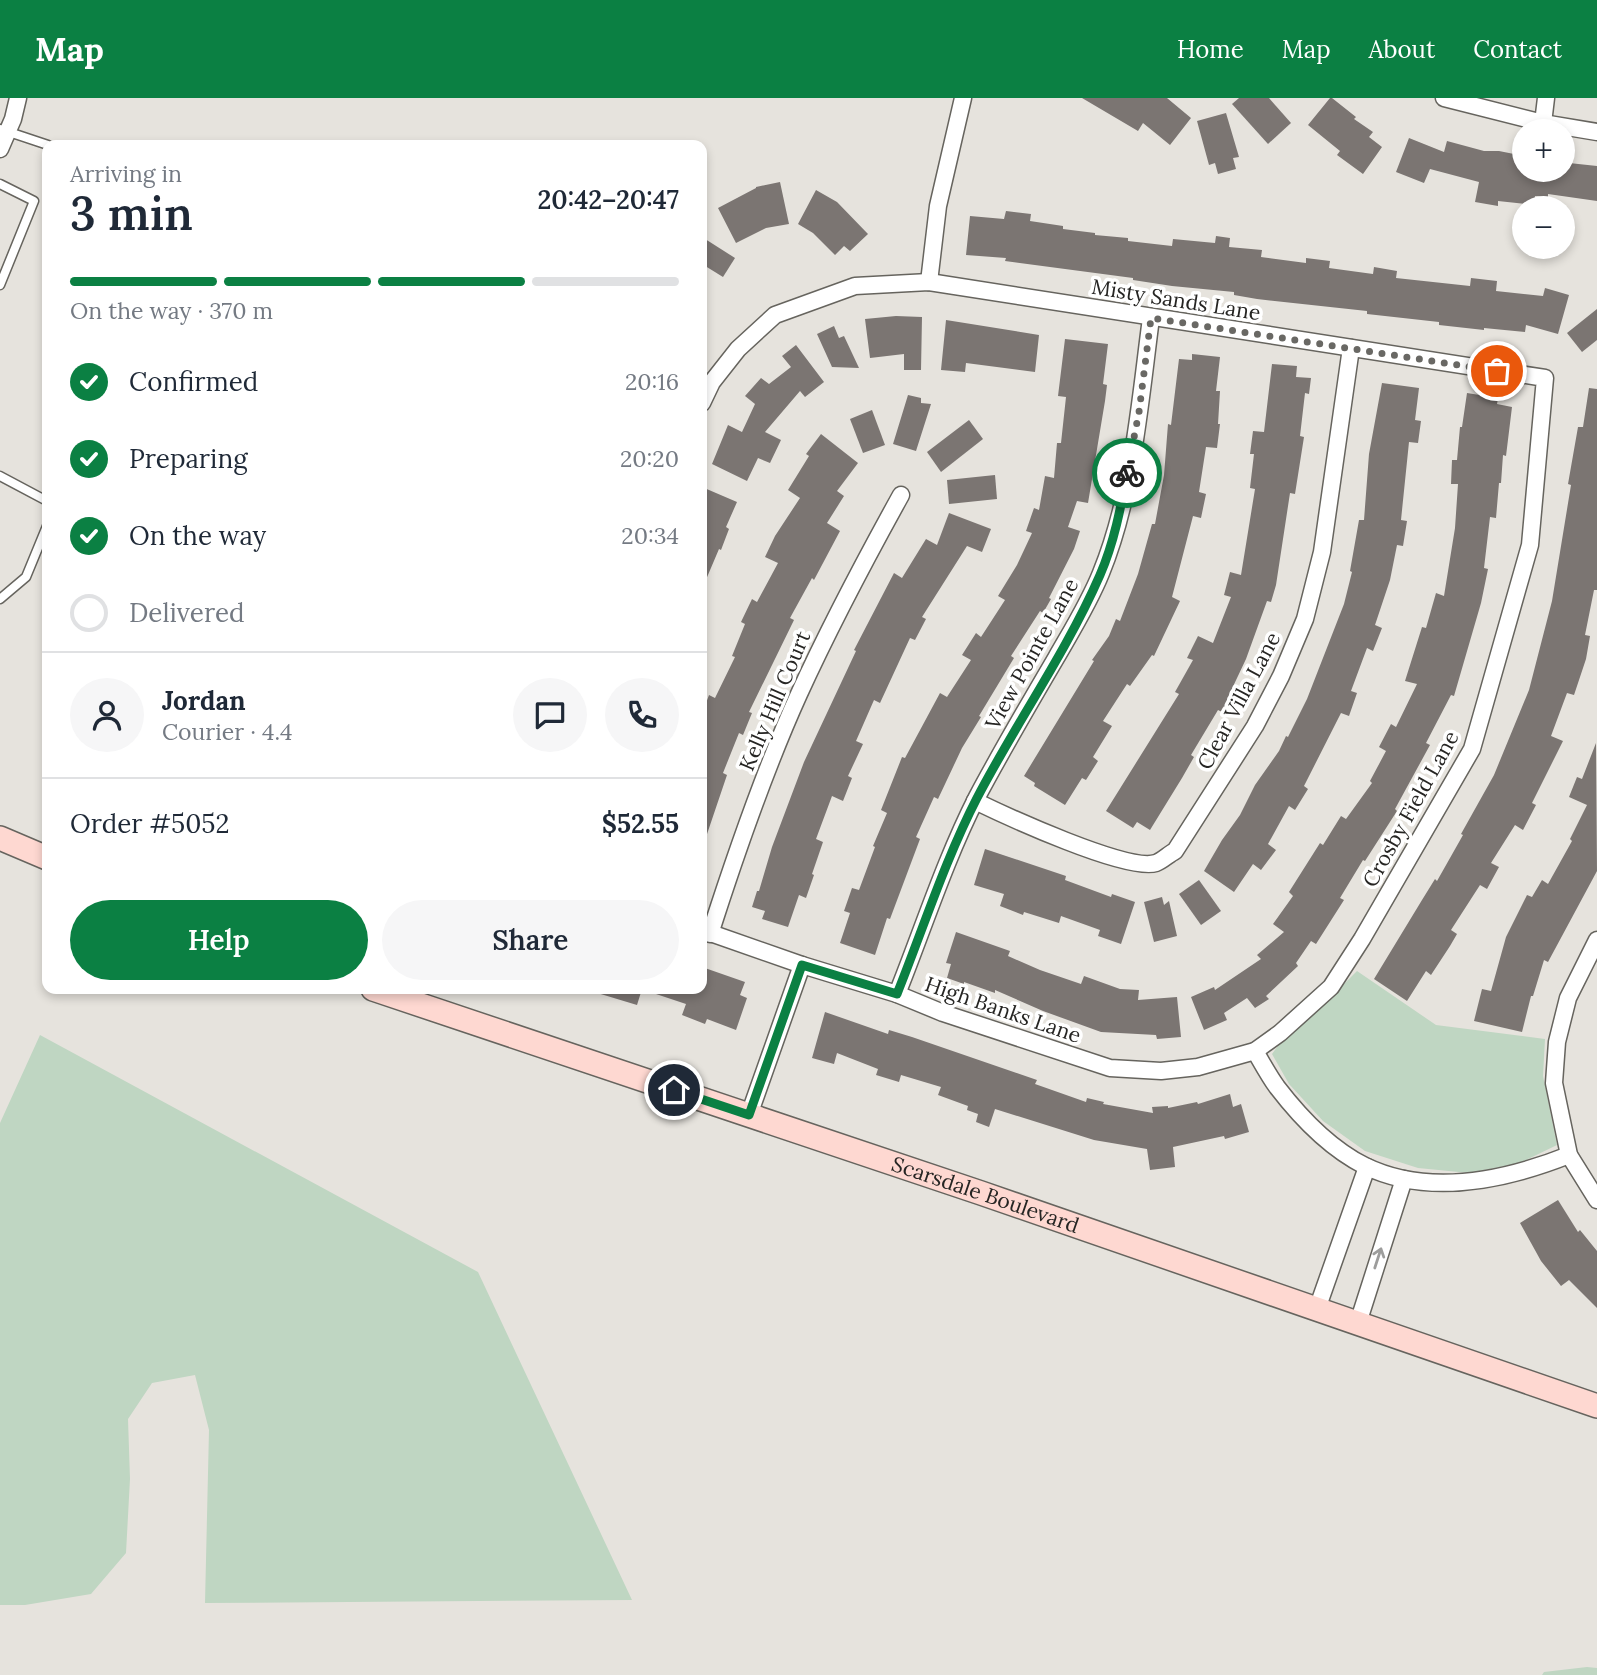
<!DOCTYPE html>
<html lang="en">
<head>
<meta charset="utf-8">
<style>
	body { margin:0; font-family:Lora,serif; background:#f6f6f7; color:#1f2937; height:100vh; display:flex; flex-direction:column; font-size:26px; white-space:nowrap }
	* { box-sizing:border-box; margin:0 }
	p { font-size:23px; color:#747a83 }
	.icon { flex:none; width:38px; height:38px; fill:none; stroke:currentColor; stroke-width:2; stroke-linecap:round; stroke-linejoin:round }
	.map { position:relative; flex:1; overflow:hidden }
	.drawer { position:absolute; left:42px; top:42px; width:665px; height:854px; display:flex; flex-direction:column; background:#fff; border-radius:14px; box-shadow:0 4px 10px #0003 }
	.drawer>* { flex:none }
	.buttons { position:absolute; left:1512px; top:21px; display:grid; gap:14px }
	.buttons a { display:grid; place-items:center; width:63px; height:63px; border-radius:50%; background:#fff; box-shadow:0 4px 10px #0003; font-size:35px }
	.pin { position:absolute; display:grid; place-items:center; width:60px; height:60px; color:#fff; margin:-30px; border:4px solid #fff; border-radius:50%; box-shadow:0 2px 7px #0007 }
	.courier { position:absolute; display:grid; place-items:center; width:70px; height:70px; margin:-35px; border:5px solid #0b8043; border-radius:50%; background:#fff; color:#222; box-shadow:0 2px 9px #0007 }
	.overview em { font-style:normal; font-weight:600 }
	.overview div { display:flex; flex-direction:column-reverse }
	.overview { display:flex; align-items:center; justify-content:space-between; height:119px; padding:0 28px }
	h1 { font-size:46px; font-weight:600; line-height:52px }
	.bar { display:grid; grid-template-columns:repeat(4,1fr); gap:10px 7px; align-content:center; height:84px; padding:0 28px }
	.bar i { height:9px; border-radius:5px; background:#e0e1e3 }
	.bar .active { background:#0b8043 }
	.bar p { grid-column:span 4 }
	.line { display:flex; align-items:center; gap:18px; padding:0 28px; border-top:2px solid #e0e1e3 }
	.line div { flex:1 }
	.round { display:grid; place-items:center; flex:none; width:74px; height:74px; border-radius:37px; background:#f6f6f7 }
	ol { padding:0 28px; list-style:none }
	li { display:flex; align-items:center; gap:21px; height:77px }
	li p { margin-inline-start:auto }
	li .icon { padding:7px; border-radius:50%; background:#0b8043; color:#fff; stroke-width:4 }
	li:last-child { color:#747a83 }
	li i { width:38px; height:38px; border:4px solid #e0e1e3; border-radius:50% }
	.button { display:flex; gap:14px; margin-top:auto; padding:14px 28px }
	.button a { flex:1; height:80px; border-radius:42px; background:#0b8043; color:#fff; font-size:28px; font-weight:600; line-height:80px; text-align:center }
	.button a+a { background:#f6f6f7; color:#1f2937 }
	header { display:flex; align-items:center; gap:42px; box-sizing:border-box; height:98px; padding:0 35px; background:#0b8043; color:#fff }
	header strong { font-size:33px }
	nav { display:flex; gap:38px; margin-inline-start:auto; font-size:24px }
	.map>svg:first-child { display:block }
	.green { fill:#bfd6c2 }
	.building { fill:#7b7572 }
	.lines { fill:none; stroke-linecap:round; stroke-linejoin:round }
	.lane-casing { stroke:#66645e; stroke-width:11 }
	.street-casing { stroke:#66645e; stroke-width:19 }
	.secondary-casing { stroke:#66645e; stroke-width:26 }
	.lane { stroke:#fff; stroke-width:8 }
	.street { stroke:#fff; stroke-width:16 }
	.secondary { stroke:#fed8d1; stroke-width:23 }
	.oneway { stroke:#9d9d9c }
	.done { stroke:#696864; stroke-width:7; stroke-dasharray:0 12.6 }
	.route { stroke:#0b8043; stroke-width:9 }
	.labels { text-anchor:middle; stroke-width:7; stroke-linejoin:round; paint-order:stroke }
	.street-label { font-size:21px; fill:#262523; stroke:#fff }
</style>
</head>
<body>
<header>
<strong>Map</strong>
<nav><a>Home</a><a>Map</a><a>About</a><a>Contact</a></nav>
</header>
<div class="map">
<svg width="1597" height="1577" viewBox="0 0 1597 1577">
	<rect width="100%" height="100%" fill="#e6e3dd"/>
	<g class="green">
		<path d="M1357,873l79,54 109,14 -2,37 14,69 -37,18 -51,10 -51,-5 -53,-17 -42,-30 -34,-37 -17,-30 27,-37 36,-24z"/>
		<path d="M40,937l438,237 154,328 -427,3 4,-173 -14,-55 -43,8 -24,36 2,60 -4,74 -35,41 -66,11h-25v-482z"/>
		<path d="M1587,1569l10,1v7h-55l2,-3z"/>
	</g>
	<g class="building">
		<path d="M1082,0h85l24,20 -21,27 -27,-22 -5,8z"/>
		<path d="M1239,0h30l22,25 -23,21 -36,-40z"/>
		<path d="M1330,0h2l24,19 -2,2 19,13 -4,5 13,10 -19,27 -26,-19 3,-4 -32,-26z"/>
		<path d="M1226,15l13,44 -6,1 3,11 -18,5 -3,-11 -6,2 -12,-44z"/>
		<path d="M1409,40l35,14 3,-11 37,10h15l25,5v14h39v-3l5,1 1,-5 28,3v35l-49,-7v3l-13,-1 -1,9 -36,-4v5l-23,-4 4,-20 -49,-13 -6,14 -28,-11z"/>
		<path d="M780,84l9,42 -23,4 -30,15 -18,-35 38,-20v-1z"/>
		<path d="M816,92l21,12 31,32 -18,17 -6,-5 -9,9 -22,-22 -15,-9z"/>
		<path d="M1006,113l25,3 -1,7 33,5v3l32,4v2l33,3v3l44,5 1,-7 42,4 1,-7 14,2 -1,9 33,3 -1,7 45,6v-5l24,3 -1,7 44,6 1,-7 23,4 -1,7 74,8 1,-8 26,3 -1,10 47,5 2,-8 24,7 -11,39 -32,-9 -1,7 -41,-4v2l-45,-5v-3l-72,-8v-3l-110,-12 -23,-4v-3l-62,-6 -39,-6v-2l-128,-17 1,-3 -40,-3 4,-39 34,3z"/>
		<path d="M702,139l33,21 -12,19 -21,-13z"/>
		<path d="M1597,211v31l-15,12 -15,-19z"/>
		<path d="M896,218l26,1 -1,53h-17v-16l-34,4 -5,-39z"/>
		<path d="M946,222l93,15 -4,37 -69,-9 -1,9 -24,-2z"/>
		<path d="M834,228l5,12 5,-2 15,32 -27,-1 -15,-33z"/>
		<path d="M1065,241l43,5 -5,40 4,1 -2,16 -17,102 -11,-2 -9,26 12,4 -6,18 -25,49 2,1 -8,14 -3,-2 -29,45 3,2 -35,58 2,1 -19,31 -24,51 -4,-2 -18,40 4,2 -30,80 -3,-1 -12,37 -35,-12 10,-30 -6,-2 8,-23 7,2 16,-43 -2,-1 14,-33 -6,-3 21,-53 3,1 35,-65 7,4 24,-37 -9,-5 14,-22 5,4 24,-37 -7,-4 19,-31 15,-32 -6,-2 8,-23 5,2 6,-34 9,2 3,-35h4l5,-46 -8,-1z"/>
		<path d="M796,247l28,37 -19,15 -5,-6 -35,41 16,8 -11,23 -12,-5 -11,23 -35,-17 16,-39 14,7 13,-28 -10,-8 16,-18 8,6 22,-17 -9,-11z"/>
		<path d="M1192,256l28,3 -4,34h4l-2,33h2l-3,24 -11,-1 -7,45 7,2 -5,24 -8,-2 -21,81 8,4 -26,55 -2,-1 -22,31 -3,-2 -24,37 9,5 -19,31 5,4 -12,19 -4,-2 -17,27 -31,-19 1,-3 -11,-7 70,-115 -2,-1 17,-24 7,-17 4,2 18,-47 14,-50h3l9,-49 4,-51 3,1 8,-66 13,1z"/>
		<path d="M1272,266l25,2 -1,11 15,1 -2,16 -4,-1 -5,43 4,1 -9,57 -5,-1 -14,92 -5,17 -4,-1 -21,58 -17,36 2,1 -9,16 -4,-2 -27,45 3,2 -12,21 -32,52 -13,-8 -4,6 -27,-17 73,-117 -4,-2 18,-32 -6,-2 11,-22 15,7 18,-46 -7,-2 6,-23 11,3 14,-86 -5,-1 4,-34h-4l3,-23 11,1z"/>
		<path d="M1382,285l37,5 -4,32 6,1 -3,22 -9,-1 -8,78 6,1 -4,25 -6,-1 -7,35 -15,45 7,3 -9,23 -6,-3 -16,43 6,2 -8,23 -8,-3 -37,73 4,3 -13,21 -6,-4 -21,38 8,6 -15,20 -8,-6 -19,28 -30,-21 18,-31 18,-25 15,-30 24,-34 7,-15 2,1 19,-38 37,-95 8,-32 -2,-1 9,-51h5l5,-66z"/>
		<path d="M1589,290l8,1v201h-3l-9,45 5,1 -4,23 -12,36 -7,-2 -16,43 12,5 -31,62 4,2 -13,25 -8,-5 -24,38 8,4 -12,22 -7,-4 -29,45 6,4 -7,12 -19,29 -5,-4 -19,30 -33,-22 48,-79 13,-21 2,2 26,-46 -2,-1 33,-59 35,-85 23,-89 19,-116 -3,-1 10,-57h5z"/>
		<path d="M1467,295l31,5 -1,6 15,3 -6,49 -3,-1 -2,28h-2l-3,35 -6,-1 -6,51 4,1 -7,34 -27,93 -3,-1 -25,48 4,2 -35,64 2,2 -32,50 -2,-1 -23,38 4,2 -28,44 -5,-3 -15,22 2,3 -32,30 3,3 -14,9 -8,-10 -23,15 3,7 -23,10 -13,-33 23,-10 1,3 46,-31 -4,-4 27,-23 -11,-8 20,-28 -4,-4 31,-49 3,2 18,-29 5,3 26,-36 -2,-2 16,-30 -7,-4 12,-23 5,3 21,-43 -12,-3 17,-54 4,1 10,-35 8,3 11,-68 3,-44h-7l1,-24h5l3,-33h2z"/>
		<path d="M908,297l13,3v5l10,1 -15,47 -23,-7z"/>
		<path d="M872,312l13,35 -22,8 -13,-34z"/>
		<path d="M969,322l14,19 -42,33 -14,-20z"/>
		<path d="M821,336l37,29 -21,28 7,5 -17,27 13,8 -26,49 -2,-2 -22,40 4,2 -45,92 3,1 -9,22 -4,-2 -16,40 4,2 -22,65h-3v-126l7,-19 6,3 20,-41 -3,-1 13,-32 -4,-2 11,-23 5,3 21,-39 -13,-6 10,-21 25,-38 -12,-8 21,-34 -3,-2z"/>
		<path d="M995,377l2,24 -48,5 -2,-24z"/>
		<path d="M702,389l35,15 -11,25 3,2 -8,21 -2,-1 -17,40z"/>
		<path d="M949,415l42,16 -9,23 -15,-6 -45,71 4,2 -11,21 -5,-2 -30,65 -6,-3 -18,41 7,3 -15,32 4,2 -9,23 -11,-5 -16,43 7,3 -11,32 2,1 -8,23 -7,-3 -11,32 -26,-8 3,-8 -13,-4 5,-16h2l13,-44 32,-85 52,-111 -2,-1 40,-77 8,5 24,-39 11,6z"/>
		<path d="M1596,645l1,128 -49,91 -4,-2 -11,36h-2l-9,36 -48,-11 8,-32 9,2 15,-54 21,-42 5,2 10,-17 6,4 24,-43 -2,-2 17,-34 -18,-8 8,-20 5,2z"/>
		<path d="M985,751l81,27 -1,4 46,17 1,-3 23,8 -14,42 -23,-8 2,-6 -39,-14 -2,7 -35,-11 -1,3 -23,-9 4,-12 -30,-9z"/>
		<path d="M1199,782l22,31 -20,14 -22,-31z"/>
		<path d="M1162,799l2,8 5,-4 8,35 -23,6 -10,-40z"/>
		<path d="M956,834l54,19 -2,5 32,14 41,14 3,-8 36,13 19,1 -1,10 39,-3 4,40 -24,2 -1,-4 -55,-3 -58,-21 -48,-21v3l-31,-11v2l-17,-6 4,-14 -5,-1z"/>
		<path d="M702,869l43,15 -5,13 7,3 -11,32 -29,-11 -2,5 -23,-9 4,-11 -39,-13 1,-2h54z"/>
		<path d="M594,891h48l-5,16 -43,-13z"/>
		<path d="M825,914l63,22 1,-4 23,7 125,43 -2,4 51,18 1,-4 17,4 -1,2 50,9 -1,-6 16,-1v2l29,-6 1,2 32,-10 3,13 8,-3 8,28 -24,7 -1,-3 -51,11 2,20 -25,3 -3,-21 -53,-9 -99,-31 -6,18 -13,-5 2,-8 -11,-4 1,-4 -30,-11 3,-8 -40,-12 -2,7 -23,-7 2,-6 -41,-16 -3,11 -22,-6z"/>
		<path d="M1558,1102l20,32 2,-2 17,21v57l-28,-28 -8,6 -20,-25 -21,-38z"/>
	</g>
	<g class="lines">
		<defs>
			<g id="lane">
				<path d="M0,31l48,16"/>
				<path d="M0,86l34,17 -34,84"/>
				<path d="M0,378l47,25"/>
				<path d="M0,501l26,-22 21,-51"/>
			</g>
			<g id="street">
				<path d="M1444,0l99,25 54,9"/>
				<path d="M1543,25l3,-25"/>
				<path d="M0,51l13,-30 5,-21"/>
				<path d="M929,184l9,-76 25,-108"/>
				<path d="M702,305l10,-21 26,-33 37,-34 80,-29 74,-4 616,96 -15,167 -58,204 -110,190 -31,48 -51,46 -25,18 -57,16 -37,4 -51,-3 -167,-55 -46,-19 -95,-29 -100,-35"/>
				<path d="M975,703c31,15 152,71 181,62 6,-2 13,-9 19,-12l80,-125 26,-50 24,-57 17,-67 29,-204"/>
				<path d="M710,836c26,-81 54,-163 89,-240 31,-68 66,-134 102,-199"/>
				<path d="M1597,842l-29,58 -11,44 -3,41 15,72 28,45"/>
				<path d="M897,896c26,-65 48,-134 80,-197 25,-47 52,-93 79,-139 16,-28 33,-55 45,-85 32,-78 39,-172 50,-255"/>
				<path d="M1255,953c7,12 14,25 22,36 23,30 54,62 88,79 64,31 141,14 204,-11"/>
				<path d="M749,1017l53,-150"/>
				<path d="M1317,1211l50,-142"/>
				<path d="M1358,1225l46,-144"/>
			</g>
			<g id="secondary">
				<path d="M0,740l47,20"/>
				<path id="s1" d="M373,891l608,204 616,213"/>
			</g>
		</defs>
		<use href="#lane" class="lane-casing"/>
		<use href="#street" class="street-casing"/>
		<use href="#secondary" class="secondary-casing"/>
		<use href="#lane" class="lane"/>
		<use href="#street" class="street"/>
		<use href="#secondary" class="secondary"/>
	</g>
	<defs><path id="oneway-shaft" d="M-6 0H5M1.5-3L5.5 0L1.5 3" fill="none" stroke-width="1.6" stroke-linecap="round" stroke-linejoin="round" transform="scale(1.75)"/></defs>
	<use class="oneway" href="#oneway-shaft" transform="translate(1378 1160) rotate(-72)"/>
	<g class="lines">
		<path class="done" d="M1127,375l12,-61 12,-94 346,53"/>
		<path class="route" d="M674,992l75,25 53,-150 95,29c26,-65 48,-134 80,-196 39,-75 89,-145 123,-223 14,-32 21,-68 27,-102"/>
	</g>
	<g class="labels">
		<g class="street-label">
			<text transform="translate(1176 202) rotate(9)" y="7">Misty Sands Lane</text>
			<text transform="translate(1032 556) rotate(-61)" y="7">View Pointe Lane</text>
			<text transform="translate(775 603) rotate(-67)" y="7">Kelly Hill Court</text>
			<text transform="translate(1239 603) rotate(-62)" y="7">Clear Villa Lane</text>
			<text transform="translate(1411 711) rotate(-61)" y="7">Crosby Field Lane</text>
			<text transform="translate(1003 912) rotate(19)" y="7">High Banks Lane</text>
			<text dy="7" stroke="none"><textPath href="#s1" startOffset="646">Scarsdale Boulevard</textPath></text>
		</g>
	</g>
</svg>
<div class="buttons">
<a>+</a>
<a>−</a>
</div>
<div class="pin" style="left:1497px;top:273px;background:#ea580c"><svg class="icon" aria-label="bag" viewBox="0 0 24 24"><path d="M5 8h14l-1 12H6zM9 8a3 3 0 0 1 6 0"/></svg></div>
<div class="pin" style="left:674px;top:992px;background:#1f2937"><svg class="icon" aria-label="home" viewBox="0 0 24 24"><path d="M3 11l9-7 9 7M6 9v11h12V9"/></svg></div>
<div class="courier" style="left:1127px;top:375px"><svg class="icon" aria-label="bike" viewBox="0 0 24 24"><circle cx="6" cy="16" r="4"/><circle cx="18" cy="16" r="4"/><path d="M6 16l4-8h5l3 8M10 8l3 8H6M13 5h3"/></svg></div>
<section class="drawer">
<div class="overview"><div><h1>3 min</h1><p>Arriving in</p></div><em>20:42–20:47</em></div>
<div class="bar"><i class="active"></i><i class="active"></i><i class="active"></i><i></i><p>On the way · 370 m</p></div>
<ol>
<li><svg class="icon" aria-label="check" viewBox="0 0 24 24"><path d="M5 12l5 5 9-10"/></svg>Confirmed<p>20:16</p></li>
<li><svg class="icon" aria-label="check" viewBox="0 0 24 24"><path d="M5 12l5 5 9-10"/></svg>Preparing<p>20:20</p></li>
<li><svg class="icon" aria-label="check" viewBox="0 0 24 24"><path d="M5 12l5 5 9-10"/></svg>On the way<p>20:34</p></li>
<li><i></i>Delivered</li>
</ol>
<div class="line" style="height:126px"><a class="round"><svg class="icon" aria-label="person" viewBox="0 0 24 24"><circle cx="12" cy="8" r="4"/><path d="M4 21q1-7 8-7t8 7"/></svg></a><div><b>Jordan</b><p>Courier · 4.4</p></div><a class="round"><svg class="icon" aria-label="chat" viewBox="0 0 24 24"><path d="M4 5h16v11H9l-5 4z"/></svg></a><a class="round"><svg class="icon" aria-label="phone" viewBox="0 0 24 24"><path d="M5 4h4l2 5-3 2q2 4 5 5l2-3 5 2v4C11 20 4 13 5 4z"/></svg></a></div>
<div class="line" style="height:91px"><div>Order #5052</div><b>$52.55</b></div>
<div class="button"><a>Help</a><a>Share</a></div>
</section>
</div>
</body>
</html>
